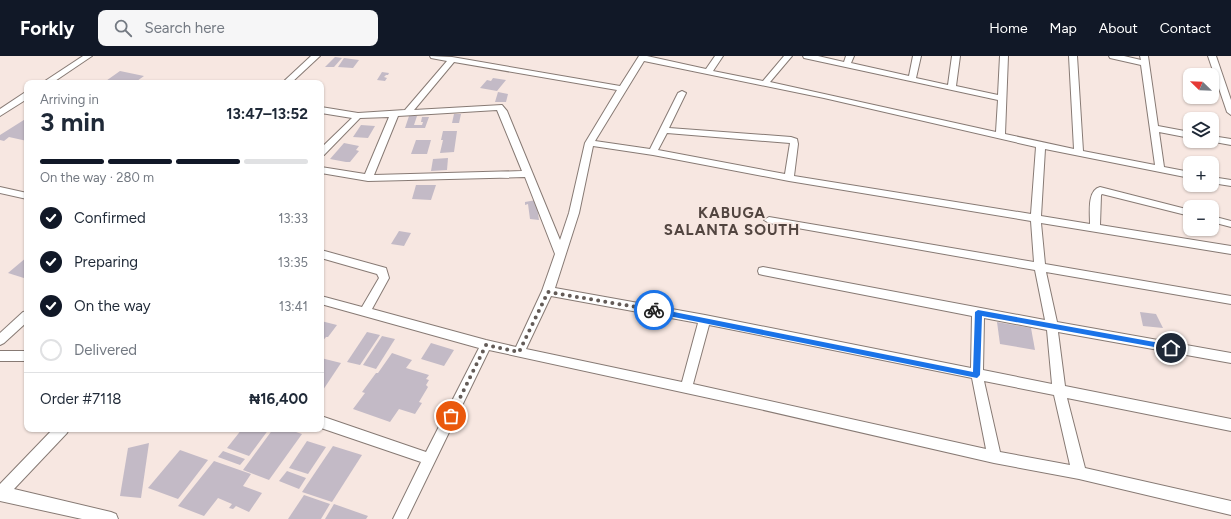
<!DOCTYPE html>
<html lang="en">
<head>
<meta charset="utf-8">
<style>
	body { margin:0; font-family:Figtree,sans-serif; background:#f6f6f7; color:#1f2937; height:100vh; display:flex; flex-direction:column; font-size:15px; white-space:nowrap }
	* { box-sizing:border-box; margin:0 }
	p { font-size:13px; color:#747a83 }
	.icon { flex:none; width:22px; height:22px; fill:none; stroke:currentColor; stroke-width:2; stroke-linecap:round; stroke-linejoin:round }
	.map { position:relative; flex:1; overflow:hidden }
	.side { position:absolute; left:24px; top:24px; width:300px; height:352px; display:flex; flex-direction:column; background:#fff; border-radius:8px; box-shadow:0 1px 3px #0004 }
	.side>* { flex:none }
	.needle { width:26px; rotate:293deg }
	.fabs { position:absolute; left:1183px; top:12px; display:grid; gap:8px }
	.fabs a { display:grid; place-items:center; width:36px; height:36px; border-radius:8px; background:#fff; box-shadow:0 1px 3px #0004; font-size:20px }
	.pin { position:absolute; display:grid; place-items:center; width:34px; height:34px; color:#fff; margin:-17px; border:2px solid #fff; border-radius:50%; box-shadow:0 1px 4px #0007 }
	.courier { position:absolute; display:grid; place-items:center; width:40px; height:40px; margin:-20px; border:3px solid #1a73e8; border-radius:50%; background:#fff; color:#222; box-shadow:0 1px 5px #0007 }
	.head em { font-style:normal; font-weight:700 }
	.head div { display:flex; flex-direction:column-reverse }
	.head { display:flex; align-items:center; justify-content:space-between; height:68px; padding:0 16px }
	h1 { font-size:26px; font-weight:700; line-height:30px }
	.bar { display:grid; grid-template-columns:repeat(4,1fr); gap:6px 4px; align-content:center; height:48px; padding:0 16px }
	.bar i { height:5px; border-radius:3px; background:#e0e1e3 }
	.bar .selected { background:#111827 }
	.bar p { grid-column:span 4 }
	.line { display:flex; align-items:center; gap:10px; padding:0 16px; border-top:1px solid #e0e1e3 }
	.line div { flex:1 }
	ol { padding:0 16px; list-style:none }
	li { display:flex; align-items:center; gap:12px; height:44px }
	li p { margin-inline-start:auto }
	li .icon { padding:4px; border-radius:50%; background:#111827; color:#fff; stroke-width:4 }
	li:last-child { color:#747a83 }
	li i { width:22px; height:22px; border:2px solid #e0e1e3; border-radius:50% }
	header { display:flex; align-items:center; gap:24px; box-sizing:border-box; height:56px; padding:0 20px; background:#111827; color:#fff }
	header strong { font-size:19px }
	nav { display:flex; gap:22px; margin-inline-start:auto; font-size:14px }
	.search { width:280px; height:36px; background:#f6f6f7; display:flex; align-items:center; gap:10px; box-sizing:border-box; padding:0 14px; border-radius:8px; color:#747a83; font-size:15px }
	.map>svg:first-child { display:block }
	.building { fill:#c3bac6 }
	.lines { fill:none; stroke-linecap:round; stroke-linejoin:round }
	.minor-casing { stroke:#877a74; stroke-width:2 }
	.minor { fill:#fff; fill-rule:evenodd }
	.route { fill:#1a73e8 }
	.done { stroke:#635b57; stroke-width:4; stroke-dasharray:0 7.2 }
	.labels { text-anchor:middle; stroke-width:3.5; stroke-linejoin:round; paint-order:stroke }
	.district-label { font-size:15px; font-weight:bold; letter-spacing:1px; fill:#524540; stroke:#f7e7e1 }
</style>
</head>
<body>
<header>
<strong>Forkly</strong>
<div class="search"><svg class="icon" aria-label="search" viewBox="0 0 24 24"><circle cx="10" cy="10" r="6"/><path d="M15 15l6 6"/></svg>Search here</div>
<nav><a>Home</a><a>Map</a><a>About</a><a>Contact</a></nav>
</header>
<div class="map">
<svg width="1231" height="463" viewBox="0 0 1231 463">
	<rect width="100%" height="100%" fill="#f7e7e1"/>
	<g class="building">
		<path d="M335,1l7,1 -8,9h-9z"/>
		<path d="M344,2l15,2 -6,8 -15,-1z"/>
		<path d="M120,15l24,5 -7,5h5l-3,2h-36z"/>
		<path d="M382,16l7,1 -1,2h-2l-2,2 3,1 -2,3 -8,-1z"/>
		<path d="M493,22l13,2 -9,11 -17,-3 7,-8 4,1z"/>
		<path d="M498,36l10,2 -2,8h-11z"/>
		<path d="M454,58h7l-2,9h-7z"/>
		<path d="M409,60h8l-3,9h8l1,-3h-2l1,-5h7l-4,11h-20z"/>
		<path d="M27,62v23l-18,-4 -5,4 -4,-1v-5z"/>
		<path d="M361,69l14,1 -7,12 -15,-1z"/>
		<path d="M443,75h14l-3,21 -14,1 3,-13h-2z"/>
		<path d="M416,84h15l-4,14h-16z"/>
		<path d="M344,87l15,3 -3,4 3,1 -9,11h-4l-16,-3z"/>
		<path d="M448,102l-1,12 -16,1 2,-12z"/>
		<path d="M416,129h20l-5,15 -19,-1z"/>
		<path d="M536,144l3,20 -9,-1 -2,-15 -3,1v-3z"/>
		<path d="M399,175l12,2 -7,13 -13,-2z"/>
		<path d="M27,201v22l-19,-6z"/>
		<path d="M1140,256l16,2 7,14 -20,-2z"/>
		<path d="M321,265l16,4 -9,12h-2l-5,6z"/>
		<path d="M997,266l34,6 4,22 -35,-6z"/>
		<path d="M367,276l13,3 -20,30 -13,-3z"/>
		<path d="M382,280l13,3 -19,30 -13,-4z"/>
		<path d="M431,287l23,7 -10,16 -23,-7z"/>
		<path d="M392,297l20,7 -6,8 23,7 -3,4 3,1 -3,5 2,2 -9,15 3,1 -7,11 -16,-5 -9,13 -37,-13 12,-16 -3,-1 14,-19h2z"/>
		<path d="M321,302l20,5 -20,30z"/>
		<path d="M242,373h27l-20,27 -22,-8z"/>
		<path d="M273,373h14l15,5 -33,46 -26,-10z"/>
		<path d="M307,385l19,6 -18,27 -19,-6z"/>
		<path d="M149,387l-8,55 -21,-2 8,-48z"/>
		<path d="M333,390l29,9 -30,47 -30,-10z"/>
		<path d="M180,394l28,10 -30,39 -30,-11z"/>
		<path d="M223,395l22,8 -5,6 -22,-8z"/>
		<path d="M214,405l37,13 -8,12 19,7 -13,19 -13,-6 -3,3 -4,-1 3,-4 -14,-6 -14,18 -26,-10z"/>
		<path d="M287,415l19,7 -7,11 -20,-8z"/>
		<path d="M304,439l26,9 -9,15h-33z"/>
		<path d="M334,448l34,12 -2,3h-41z"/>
	</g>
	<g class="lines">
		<defs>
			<g id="minor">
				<path d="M83,0h9l-40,27h-10z"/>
				<path d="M311,0h9l-29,27h-9z"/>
				<path d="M430,0l22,1 168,29 19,-30h8l59,13 9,-13h8l-10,15 50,10 21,-25h8l-22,26 226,50 2,-32 -194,-42 -1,-2h15l26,6 2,-6h8l-3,7 58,13 4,-20h8l-5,22 32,7 4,-29h8l-4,30 42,9 2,-39h8l-3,78 69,15 -5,-93h8l6,95 72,14 -14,-100 -31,-7 -1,-2h15l17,4 -1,-4h8l10,70 32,6v6l-31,-6 5,35 26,5v6l-145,-29 -4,67 49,8c0,-11 -3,-34 10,-37l90,23v6l-88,-22 -1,1 -1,30 131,21v8l-190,-31 4,41 186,32v8l-185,-32 11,50 174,31v10l-173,-31 7,54 166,33v12l-164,-33 18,70 146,33v14l-152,-36 -85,-16 -239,-55 -266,-58 -82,169h-14l28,-57 -100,-34v-12l105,36 53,-104 -158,-44v-8l41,11 17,-29 -2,-4 -56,-16v-8l65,18 3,10 -17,31 114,31 30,7 26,-56 13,-37 -30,-77 -157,4 -47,-8v-6l44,7 24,-57 -29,1 -36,37 -3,1v-8l31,-30 -31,-5v-6l37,6 47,-3 42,-49 -16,-3zM644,5l180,37 212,49 -5,67 -237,-38 4,-32 -1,-5 -6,-2 -122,-9 17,-35 -4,-2 -4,2 -28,56 -55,-8zM454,6l163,28 -32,53 -16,70 -9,27 -53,-129 -5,-6 -88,5zM497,54l25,61 -148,4 24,-59zM667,77l123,10 -5,31 -127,-24zM593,90l60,9 136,26 242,40 3,41 -265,-45 -5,3 5,3 266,47 10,50 -282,-53 -4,1 -1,3 1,3 4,1 209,41 -1,52 -266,-53 -150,-27 24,-75zM551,240l147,27 -16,59 -156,-33zM984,262l63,12 5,54 -69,-14zM709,269l263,53 14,71 -293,-65zM984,325l70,14 16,70 -70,-13z"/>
				<path d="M1208,0h8l15,44v15l-4,-3z"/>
				<path d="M24,37h3v6l-27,17v-7z"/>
				<path d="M1212,80l19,3v6l-22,-4h3z"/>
				<path d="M1212,121l19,3v6l-19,-3z"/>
				<path d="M0,131l27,6v6l-27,-6z"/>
				<path d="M1212,160l19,5v6l-19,-5z"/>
				<path d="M27,255v11l-23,21 -4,2v-12l23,-21z"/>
				<rect x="0" y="295" width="27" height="10"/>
				<path d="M53,373h16l-2,4 -53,56 97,23 5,2 2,5h-36l-82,-18v-17z"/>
			</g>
		</defs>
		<use href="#minor" class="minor-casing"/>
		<use href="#minor" class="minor"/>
	</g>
	<path class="route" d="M652,252h2l319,64 2,-60 3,-2 193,35 4,3 -4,2 -189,-34 -2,59 -3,3 -323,-65 -2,-1z"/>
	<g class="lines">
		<path class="done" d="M451,360l35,-71 33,7 29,-60 106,18"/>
	</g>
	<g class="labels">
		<g class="district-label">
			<text x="732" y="162">KABUGA<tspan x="732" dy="17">SALANTA SOUTH</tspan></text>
		</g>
	</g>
</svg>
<div class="fabs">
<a><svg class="needle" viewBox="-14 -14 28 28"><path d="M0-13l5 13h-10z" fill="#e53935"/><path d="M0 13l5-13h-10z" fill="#747a83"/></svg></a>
<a><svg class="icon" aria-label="layers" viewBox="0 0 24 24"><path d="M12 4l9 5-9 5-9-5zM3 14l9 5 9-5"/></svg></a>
<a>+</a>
<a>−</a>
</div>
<div class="pin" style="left:451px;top:360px;background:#ea580c"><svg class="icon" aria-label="bag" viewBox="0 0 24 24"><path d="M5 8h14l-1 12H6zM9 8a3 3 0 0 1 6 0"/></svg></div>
<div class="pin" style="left:1171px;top:292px;background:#1f2937"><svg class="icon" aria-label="home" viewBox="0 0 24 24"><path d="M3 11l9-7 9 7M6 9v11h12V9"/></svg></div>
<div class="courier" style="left:654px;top:254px"><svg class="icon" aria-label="bike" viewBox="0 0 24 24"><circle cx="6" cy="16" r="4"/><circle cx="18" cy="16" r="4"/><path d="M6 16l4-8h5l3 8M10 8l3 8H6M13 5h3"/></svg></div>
<section class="side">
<div class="head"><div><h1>3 min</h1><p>Arriving in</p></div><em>13:47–13:52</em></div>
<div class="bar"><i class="selected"></i><i class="selected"></i><i class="selected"></i><i></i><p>On the way · 280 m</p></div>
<ol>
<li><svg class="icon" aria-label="check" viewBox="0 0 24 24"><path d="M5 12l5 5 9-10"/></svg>Confirmed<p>13:33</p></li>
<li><svg class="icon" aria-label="check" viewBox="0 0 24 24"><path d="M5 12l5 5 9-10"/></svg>Preparing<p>13:35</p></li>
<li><svg class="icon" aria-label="check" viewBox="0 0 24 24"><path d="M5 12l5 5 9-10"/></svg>On the way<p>13:41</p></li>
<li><i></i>Delivered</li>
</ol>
<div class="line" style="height:52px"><div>Order #7118</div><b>₦16,400</b></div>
</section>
</div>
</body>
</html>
